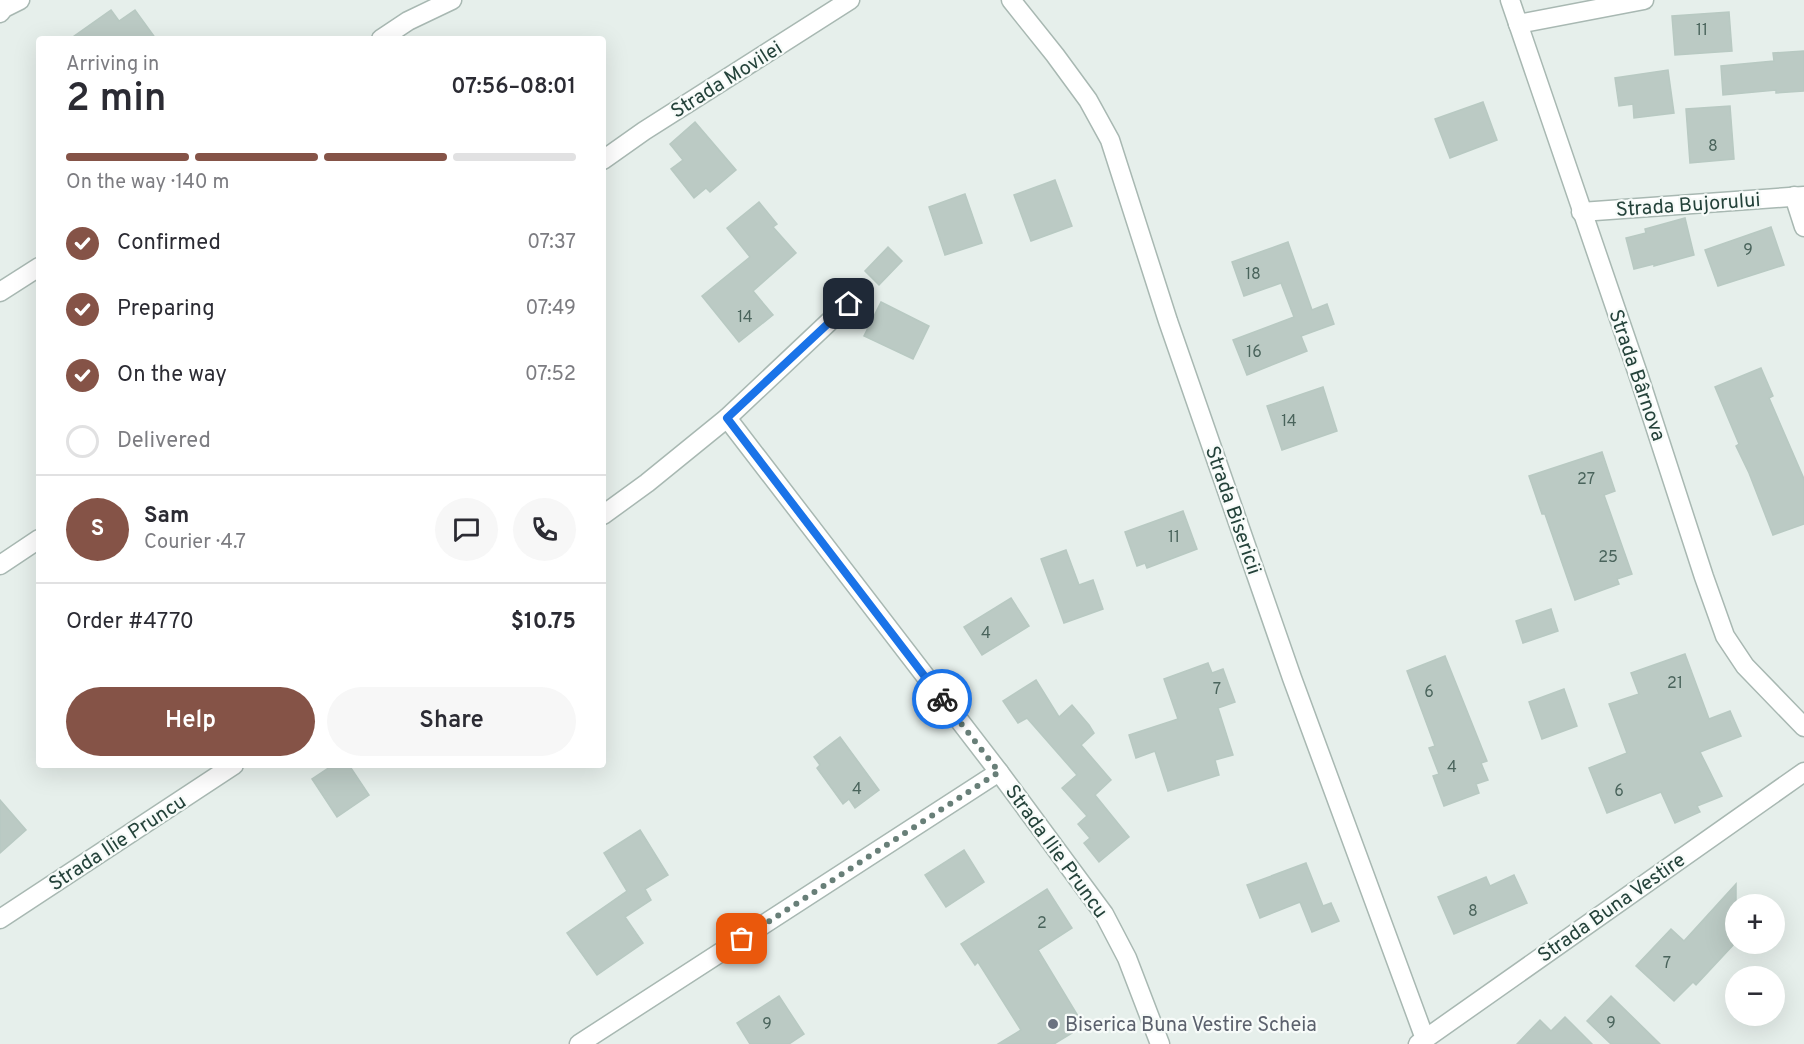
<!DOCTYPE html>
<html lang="en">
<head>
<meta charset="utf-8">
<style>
	body { margin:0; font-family:Overpass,sans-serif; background:#f7f7f7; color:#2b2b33; height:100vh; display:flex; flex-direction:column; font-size:22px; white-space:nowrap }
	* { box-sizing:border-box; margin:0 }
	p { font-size:20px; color:#7c7c81 }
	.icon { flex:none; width:33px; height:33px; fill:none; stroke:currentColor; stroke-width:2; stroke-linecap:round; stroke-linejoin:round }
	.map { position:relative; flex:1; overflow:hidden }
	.sheet { position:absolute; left:36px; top:36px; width:570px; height:732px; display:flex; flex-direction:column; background:#fff; border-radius:6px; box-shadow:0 6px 24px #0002 }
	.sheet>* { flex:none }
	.controls { position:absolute; left:1725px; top:894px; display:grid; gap:12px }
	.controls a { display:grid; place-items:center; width:60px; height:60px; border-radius:50%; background:#fff; box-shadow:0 6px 24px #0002; font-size:30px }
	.pin { position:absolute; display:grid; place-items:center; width:51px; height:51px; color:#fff; margin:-26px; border-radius:12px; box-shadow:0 3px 9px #0006 }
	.courier { position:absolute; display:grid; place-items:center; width:60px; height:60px; margin:-30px; border:4px solid #1a73e8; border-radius:50%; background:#fff; color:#222; box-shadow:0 2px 8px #0007 }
	.summary em { font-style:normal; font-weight:600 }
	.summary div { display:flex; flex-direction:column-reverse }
	.summary { display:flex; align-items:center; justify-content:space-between; height:102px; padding:0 30px }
	h1 { font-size:39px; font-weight:600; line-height:45px }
	.bar { display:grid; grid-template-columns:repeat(4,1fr); gap:9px 6px; align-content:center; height:72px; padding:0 30px }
	.bar i { height:8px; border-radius:4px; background:#e1e1e2 }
	.bar .selected { background:#855347 }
	.bar p { grid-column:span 4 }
	.line { display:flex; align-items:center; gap:15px; padding:0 30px; border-top:2px solid #e1e1e2 }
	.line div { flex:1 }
	.round { display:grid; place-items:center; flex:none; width:63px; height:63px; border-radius:32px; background:#f7f7f7 }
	ol { padding:0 30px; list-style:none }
	li { display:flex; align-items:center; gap:18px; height:66px }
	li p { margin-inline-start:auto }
	li .icon { padding:6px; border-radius:50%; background:#855347; color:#fff; stroke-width:4 }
	li:last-child { color:#7c7c81 }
	li i { width:33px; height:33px; border:3px solid #e1e1e2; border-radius:50% }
	.button { display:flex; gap:12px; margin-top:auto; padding:12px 30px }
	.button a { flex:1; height:69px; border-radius:36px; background:#855347; color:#fff; font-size:24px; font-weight:600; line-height:69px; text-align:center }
	.button a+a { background:#f7f7f7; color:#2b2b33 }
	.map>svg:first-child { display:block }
	.building { fill:#bbcac4; stroke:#b8c9c2; stroke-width:1.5 }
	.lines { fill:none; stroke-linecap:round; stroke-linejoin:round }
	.minor-casing { stroke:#a8b8b2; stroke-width:21 }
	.minor { stroke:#fff; stroke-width:18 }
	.done { stroke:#687f78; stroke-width:6; stroke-dasharray:0 10.8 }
	.route { stroke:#1a73e8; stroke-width:8 }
	.worship-dot { fill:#6b7280; stroke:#f7fbf9; stroke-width:2 }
	.labels { text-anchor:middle; stroke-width:4.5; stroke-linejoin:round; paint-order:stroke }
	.number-label { font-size:16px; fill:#4a645c }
	.street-label { font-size:20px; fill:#24423a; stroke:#f7fbf9 }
	.worship-label { font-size:20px; fill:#5b616d; stroke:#f7fbf9; text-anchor:start }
</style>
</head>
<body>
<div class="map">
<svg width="1804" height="1044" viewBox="0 0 1804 1044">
	<rect width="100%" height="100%" fill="#e6efeb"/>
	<g class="building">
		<path d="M111,10l8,11 16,-11 21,29h-86z"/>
		<path d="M1729,12l3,39 -57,4 -3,-39z"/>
		<path d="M1804,51v40l-28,2v-3l-53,5 -2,-29 53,-5 -1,-8z"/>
		<path d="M1668,70l6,43 -40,5 -1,-14 -14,2 -4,-28z"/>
		<path d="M1483,102l14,38 -47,18 -15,-39z"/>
		<path d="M1730,106l4,53 -44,4 -4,-54z"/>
		<path d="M695,122l41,48 -26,22 -4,-4 -12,10 -23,-29 12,-9 -13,-16z"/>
		<path d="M1055,180l17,46 -41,15 -17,-46z"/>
		<path d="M965,194l17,49 -37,12 -16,-48z"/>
		<path d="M759,202l18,22 -4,3 23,26 -43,38 20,24 -34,27 -37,-46 48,-39 -23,-29z"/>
		<path d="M1685,218l9,37 -40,11v-2l-20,5 -8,-31 20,-5 -1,-4z"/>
		<path d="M1771,227l13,38 -66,21 -13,-36z"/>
		<path d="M1288,242l24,68 15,-6 7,20 -33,12 6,15 -60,24 -14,-35 61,-23 -13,-34 -37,13 -12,-34z"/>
		<path d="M888,247l14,14 -23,24 -14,-14z"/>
		<path d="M881,302l48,24 -16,33 -49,-23z"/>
		<path d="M1761,368l12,28 -4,2 35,81v45l-31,11 -24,-62 -13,-27 3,-2 -24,-57z"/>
		<path d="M1323,387l14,44 -55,19 -15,-44z"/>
		<path d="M1602,452l13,39 -11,4 28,79 -15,5 2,5 -44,16 -30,-86h-3l-13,-38z"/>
		<path d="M1183,511l14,38 -50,19 -2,-5 -8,3 -12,-34z"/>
		<path d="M1066,550l13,35 14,-5 10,29 -39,14 -23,-64z"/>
		<path d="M1011,598l18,28 -47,29 -18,-28z"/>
		<path d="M1551,609l7,22 -35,12 -7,-22z"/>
		<path d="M1685,654l24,65 21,-8 11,25 -41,16 22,44 -25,10 3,6 -25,11 -14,-31 -54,21 -18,-45 38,-15 -18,-49 30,-10 -8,-21z"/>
		<path d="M1445,656l42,105 -6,2 7,17 -12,4 3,9 -35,13 -11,-30 6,-2 -10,-26 6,-2 -28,-75z"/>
		<path d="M1208,663l4,10 11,-4 12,33 -17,6 15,47 -18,5 4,15 -51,16 -13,-40 -19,7 -7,-23 49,-16 -14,-40z"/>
		<path d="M1036,680l23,37 13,-12 17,20 5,8 -13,12 30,35 -16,15 34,42 -30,25 -15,-19 6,-5 -12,-14 9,-8 -25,-28 15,-13 -50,-57 -9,5 -15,-22z"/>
		<path d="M1564,689l13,37 -35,13 -13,-37z"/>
		<path d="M840,737l39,53 -24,18 -6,-9 -6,5 -26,-36 3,-3 -6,-8z"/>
		<path d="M333,765h16l20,30 -32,22 -25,-38z"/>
		<path d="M0,800l26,30 -26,23z"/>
		<path d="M640,830l28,45 -23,14 6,11 -26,17 18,26 -46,32 -30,-42 60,-42 -23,-38z"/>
		<path d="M964,850l20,32 -38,25 -21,-32z"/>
		<path d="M1306,863l17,43 8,-3 8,18 -27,11 -12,-30 -40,16 -13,-33z"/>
		<path d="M1514,875l13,28 -73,31 -16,-37 48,-20 4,9z"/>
		<path d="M1736,884v58l-40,43 -3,-3 -19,19 -38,-35 35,-37 13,12z"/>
		<path d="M1047,889l25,39 -34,22 40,66 -4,6 2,4 -6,4 2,3 -18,11h-56l23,-14 -43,-68 -3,3 -14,-21z"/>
		<path d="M779,996l25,38 -15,10h-39l-13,-21z"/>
		<path d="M1611,996l49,48h-49l-24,-23z"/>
		<path d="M1565,1017l27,27h-75l23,-24 11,11z"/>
	</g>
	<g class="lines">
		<defs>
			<g id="minor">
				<path d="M1011,0l44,55 33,45 22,40 58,181 124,357 133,361"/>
				<path d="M1510,0l128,374 66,203 21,59 20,30 59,61"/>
				<path d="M0,13l4,-5 16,-8"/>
				<path d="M1518,24l126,-24"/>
				<path d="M381,39l27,-18 44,-21"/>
				<path d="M603,160l41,-29 206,-131"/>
				<path d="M1794,196l10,31"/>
				<path d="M1581,212l223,-16"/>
				<path d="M0,292l39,-25"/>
				<path d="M727,418l272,354 105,142 23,44 33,86"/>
				<path d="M603,515l44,-32 80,-65 121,-114"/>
				<path d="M0,565l39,-26"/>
				<path d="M0,919l234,-154"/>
				<path d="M579,1044l420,-272"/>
				<path d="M1418,1044l386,-272"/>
			</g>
		</defs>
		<use href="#minor" class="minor-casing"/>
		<use href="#minor" class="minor"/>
	</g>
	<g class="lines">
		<path class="done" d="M742,939l257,-167 -57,-73"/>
		<path class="route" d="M849,304l-122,114 215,281"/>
	</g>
	<circle class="worship-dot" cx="1053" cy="1024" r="6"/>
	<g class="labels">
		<g class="number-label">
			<text x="1702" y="35">11</text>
			<text x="1713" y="151">8</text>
			<text x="1748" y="255">9</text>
			<text x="1253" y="279">18</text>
			<text x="745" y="322">14</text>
			<text x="1254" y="357">16</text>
			<text x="1289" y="426">14</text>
			<text x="1586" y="484">27</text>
			<text x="1174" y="542">11</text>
			<text x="1608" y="562">25</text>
			<text x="986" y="638">4</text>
			<text x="1675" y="688">21</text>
			<text x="1217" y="694">7</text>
			<text x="1429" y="697">6</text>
			<text x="1452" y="772">4</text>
			<text x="857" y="794">4</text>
			<text x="1619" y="796">6</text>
			<text x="1473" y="916">8</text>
			<text x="1042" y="928">2</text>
			<text x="1667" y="968">7</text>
			<text x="1611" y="1028">9</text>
			<text x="767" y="1029">9</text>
		</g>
		<g class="street-label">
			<text transform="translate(726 79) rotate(-32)" y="7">Strada Movilei</text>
			<text transform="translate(1688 204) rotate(-4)" y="7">Strada Bujorului</text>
			<text transform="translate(1638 375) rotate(71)" y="7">Strada Bârnova</text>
			<text transform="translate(1234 510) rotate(71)" y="7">Strada Bisericii</text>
			<text transform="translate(117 842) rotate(-33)" y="7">Strada Ilie Pruncu</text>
			<text transform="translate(1057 851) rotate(54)" y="7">Strada Ilie Pruncu</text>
			<text transform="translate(1611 907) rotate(-35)" y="7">Strada Buna Vestire</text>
		</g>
		<g class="worship-label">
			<text x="1065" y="1031">Biserica Buna Vestire Scheia</text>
		</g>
	</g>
</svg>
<div class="controls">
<a>+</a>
<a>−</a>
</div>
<div class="pin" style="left:742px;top:939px;background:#ea580c"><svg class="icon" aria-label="bag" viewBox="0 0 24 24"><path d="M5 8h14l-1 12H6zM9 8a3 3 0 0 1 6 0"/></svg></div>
<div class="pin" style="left:849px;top:304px;background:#1f2937"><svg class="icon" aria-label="home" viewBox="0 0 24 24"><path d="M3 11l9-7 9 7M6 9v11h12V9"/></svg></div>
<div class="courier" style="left:942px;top:699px"><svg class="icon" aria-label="bike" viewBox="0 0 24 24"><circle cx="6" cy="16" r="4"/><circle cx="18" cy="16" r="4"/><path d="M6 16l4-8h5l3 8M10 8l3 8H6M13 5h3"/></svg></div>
<section class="sheet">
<div class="summary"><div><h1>2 min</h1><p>Arriving in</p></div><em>07:56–08:01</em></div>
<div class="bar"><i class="selected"></i><i class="selected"></i><i class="selected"></i><i></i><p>On the way · 140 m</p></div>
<ol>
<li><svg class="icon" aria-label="check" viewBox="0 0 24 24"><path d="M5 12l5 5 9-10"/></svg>Confirmed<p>07:37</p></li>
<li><svg class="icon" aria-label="check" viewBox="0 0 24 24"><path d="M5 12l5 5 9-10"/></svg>Preparing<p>07:49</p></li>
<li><svg class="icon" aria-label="check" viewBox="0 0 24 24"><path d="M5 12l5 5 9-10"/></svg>On the way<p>07:52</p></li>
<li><i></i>Delivered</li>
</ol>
<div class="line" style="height:108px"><b class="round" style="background:#855347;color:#fff">S</b><div><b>Sam</b><p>Courier · 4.7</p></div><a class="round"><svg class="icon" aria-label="chat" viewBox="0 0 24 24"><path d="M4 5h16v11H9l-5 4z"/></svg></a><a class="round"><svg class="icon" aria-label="phone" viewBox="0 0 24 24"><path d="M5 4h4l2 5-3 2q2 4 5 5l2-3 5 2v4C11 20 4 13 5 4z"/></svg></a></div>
<div class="line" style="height:78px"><div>Order #4770</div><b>$10.75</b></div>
<div class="button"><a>Help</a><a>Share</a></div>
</section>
</div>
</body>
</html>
